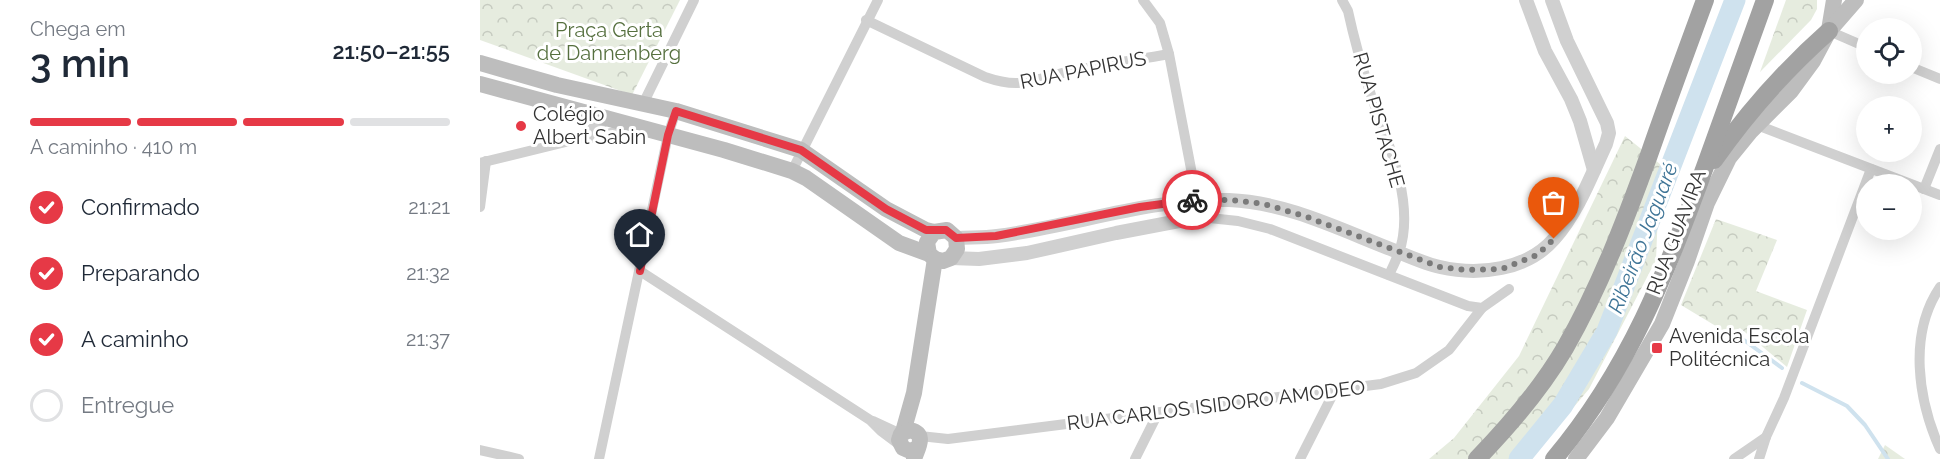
<!DOCTYPE html>
<html lang="pt">
<head>
<meta charset="utf-8">
<style>
	body { margin:0; font-family:Raleway,sans-serif; background:#f2f2f3; color:#1f2937; height:100vh; display:flex; flex-direction:column; font-size:22px; white-space:nowrap }
	* { box-sizing:border-box; margin:0 }
	p { font-size:20px; color:#747a83 }
	.icon { flex:none; width:33px; height:33px; fill:none; stroke:currentColor; stroke-width:2; stroke-linecap:round; stroke-linejoin:round }
	.map { position:relative; flex:1; overflow:hidden }
	.panel { display:flex; flex-direction:column; background:#fff; width:480px }
	.panel>* { flex:none }
	.tools { position:absolute; left:1376px; top:18px; display:grid; gap:12px }
	.tools a { display:grid; place-items:center; width:66px; height:66px; border-radius:50%; background:#fff; box-shadow:0 6px 24px #0002; font-size:30px }
	.pin { position:absolute; display:grid; place-items:center; width:51px; height:51px; color:#fff; margin:-62px -26px; border-radius:50% 50% 50% 0; rotate:-45deg; box-shadow:0 0 6px #0007 }
	.pin .icon { rotate:45deg }
	.courier { position:absolute; display:grid; place-items:center; width:60px; height:60px; margin:-30px; border:4px solid #e63946; border-radius:50%; background:#fff; color:#222; box-shadow:0 2px 8px #0007 }
	.head em { font-style:normal; font-weight:600 }
	.head div { display:flex; flex-direction:column-reverse }
	.head { display:flex; align-items:center; justify-content:space-between; height:102px; padding:0 30px }
	h1 { font-size:39px; font-weight:600; line-height:45px }
	.bar { display:grid; grid-template-columns:repeat(4,1fr); gap:9px 6px; align-content:center; height:72px; padding:0 30px }
	.bar i { height:8px; border-radius:4px; background:#e0e1e3 }
	.bar .current { background:#e63946 }
	.bar p { grid-column:span 4 }
	ol { padding:0 30px; list-style:none }
	li { display:flex; align-items:center; gap:18px; height:66px }
	li p { margin-inline-start:auto }
	li .icon { padding:6px; border-radius:50%; background:#e63946; color:#fff; stroke-width:4 }
	li:last-child { color:#747a83 }
	li i { width:33px; height:33px; border:3px solid #e0e1e3; border-radius:50% }
	main { display:flex; flex:1; min-height:0 }
	.map>svg:first-child { display:block }
	.forest { fill:url(#forest-crowns) }
	.lines { fill:none; stroke-linecap:round; stroke-linejoin:round }
	.stream { stroke:#cfe2ee; stroke-width:4 }
	.river { stroke:#cfe2ee; stroke-width:21 }
	.minor { stroke:#d0d0d0; stroke-width:10 }
	.tertiary { stroke:#d0d0d0; stroke-width:14 }
	.secondary { stroke:#bdbdbd; stroke-width:16 }
	.trunk { stroke:#a2a2a2; stroke-width:18 }
	.done { stroke:#7a7a7a; stroke-width:6; stroke-dasharray:0 10.8 }
	.route { stroke:#e63946; stroke-width:8 }
	.poi-dot { fill:#e63946; stroke:#fff; stroke-width:2 }
	.labels { text-anchor:middle; stroke-width:6; stroke-linejoin:round; paint-order:stroke }
	.park-label { font-size:20px; fill:#56703f; stroke:#fff }
	.street-label { font-size:20px; fill:#333; stroke:#fff }
	.poi-label { font-size:20px; fill:#333; stroke:#fff; text-anchor:start }
	.water-label { font-size:21px; font-style:italic; fill:#3f7597; stroke:#fff }
</style>
</head>
<body>
<main>
<section class="panel">
<div class="head"><div><h1>3 min</h1><p>Chega em</p></div><em>21:50–21:55</em></div>
<div class="bar"><i class="current"></i><i class="current"></i><i class="current"></i><i></i><p>A caminho · 410 m</p></div>
<ol>
<li><svg class="icon" aria-label="check" viewBox="0 0 24 24"><path d="M5 12l5 5 9-10"/></svg>Confirmado<p>21:21</p></li>
<li><svg class="icon" aria-label="check" viewBox="0 0 24 24"><path d="M5 12l5 5 9-10"/></svg>Preparando<p>21:32</p></li>
<li><svg class="icon" aria-label="check" viewBox="0 0 24 24"><path d="M5 12l5 5 9-10"/></svg>A caminho<p>21:37</p></li>
<li><i></i>Entregue</li>
</ol>
</section>
<div class="map">
<svg width="1460" height="459" viewBox="0 0 1460 459">
	<defs>
		<pattern id="forest-crowns" width="20" height="18" patternUnits="userSpaceOnUse" patternTransform="scale(1.5)"><rect width="20" height="18" fill="#e6ecdf"/><path d="M2 6a3 3 0 1 1 6 0M12 15a3 3 0 1 1 6 0" fill="none" stroke="#c6cbc0"/></pattern>
	</defs>
	<rect width="100%" height="100%" fill="#fff"/>
	<g class="forest">
		<path d="M0,0h200l-48,95 -152,-55z"/>
		<path d="M1306,0h31v9l-6,11 -51,52z"/>
		<path d="M1145,136l35,28 -4,96 -67,129 -59,70h-101l25,-21 65,-82z"/>
		<path d="M1236,219l61,21 -21,51 51,19 -20,57 -47,-39 -11,6 -48,-29z"/>
		<path d="M1405,445l20,14h-27z"/>
	</g>
	<g class="lines">
		<g class="stream">
			<path d="M1253,332l49,36"/>
			<path d="M1322,383l45,23 18,19 23,34"/>
		</g>
		<path class="river" d="M1039,459l44,-54 44,-74 128,-331"/>
		<g class="minor">
			<path d="M663,0l17,23 9,31 28,146"/>
			<path d="M862,0l6,11c6,28 14,56 23,84 15,44 39,94 32,141 -2,15 -8,26 -14,39"/>
			<path d="M386,20l119,57c38,13 47,2 83,-5 33,-7 68,-12 101,-18"/>
			<path d="M1349,31l37,16"/>
			<path d="M1431,67l29,12"/>
			<path d="M163,104l51,-104"/>
			<path d="M1277,125l183,70"/>
			<path d="M102,138l14,-13 13,-5"/>
			<path d="M0,163l102,-25h13l38,-12"/>
			<path d="M312,171l86,-171"/>
			<path d="M1444,189l16,-40"/>
			<path d="M0,207l6,-46"/>
			<path d="M720,217l38,4 32,8 198,77 14,2 27,-19"/>
			<path d="M160,271l230,149 11,11 20,15"/>
			<path d="M1460,287c-32,47 -22,113 0,162"/>
			<path d="M393,421l28,13"/>
			<path d="M440,436l28,3 433,-55 35,-11 33,-23 33,-42"/>
			<path d="M0,450l39,9"/>
			<path d="M119,459l69,-324 8,-24"/>
			<path d="M655,459l23,-46"/>
			<path d="M820,459l35,-69"/>
			<path d="M1254,459l32,-22"/>
			<path d="M1279,459l7,-22 18,-39 87,-229"/>
		</g>
		<g class="tertiary">
			<path d="M1046,0l19,51 26,48 9,22 14,49"/>
			<path d="M476,238c13,-1 27,0 41,-2 78,-10 152,-38 232,-36 57,2 112,30 164,50 15,6 32,14 47,17 39,9 87,3 114,-28 24,-27 37,-63 52,-95l3,-11 -2,-10 -40,-82 -15,-41"/>
			<path d="M471,258l28,1 48,-6 89,-20 84,-16 -3,-17"/>
		</g>
		<g class="secondary">
			<path d="M1349,30l5,-30"/>
			<path d="M0,63l77,22 119,26 125,39 85,59 40,21 8,2"/>
			<path d="M0,84l244,66 68,21 14,7 93,65 30,11 6,5 8,2 8,-3 6,-9 -1,-11 -9,-8 -13,2 -7,10 2,12"/>
			<path d="M423,432l11,-39 21,-134"/>
			<path d="M434,459c4,-12 13,-25 -4,-29l-9,4 -2,6 4,8 7,3 8,-3"/>
			<path d="M1096,459l31,-41 55,-94 25,-63 20,-58 22,-45 22,-27 40,-40 22,-30 16,-30 27,-31"/>
		</g>
		<g class="trunk">
			<path d="M1234,160c33,-47 72,-91 115,-129"/>
			<path d="M997,459c33,-34 64,-70 88,-111 35,-61 60,-127 84,-193 18,-52 37,-103 56,-155"/>
			<path d="M1074,459c75,-89 113,-187 152,-295 20,-55 39,-109 59,-164"/>
		</g>
	</g>
	<g class="lines">
		<path class="done" d="M712,200h39l33,4 43,13 133,50 27,3 35,-1 35,-14 17,-16"/>
		<path class="route" d="M160,271l28,-136 8,-24 125,39 85,59 40,21h20l10,8 40,-2 144,-29 52,-7"/>
	</g>
	<g class="poi-dot">
		<circle cx="41" cy="126" r="6"/>
		<rect x="1171" y="342" width="12" height="12" rx="3"/>
	</g>
	<g class="labels">
		<g class="park-label">
			<text x="129" y="37">Praça Gerta<tspan x="129" dy="23">de Dannenberg</tspan></text>
		</g>
		<g class="street-label">
			<text transform="translate(603 70) rotate(-11)" y="7">RUA PAPIRUS</text>
			<text transform="translate(899 120) rotate(74)" y="7">RUA PISTACHE</text>
			<text transform="translate(1196 232) rotate(-69)" y="7">RUA GUAVIRA</text>
			<text transform="translate(736 405) rotate(-7)" y="7">RUA CARLOS ISIDORO AMODEO</text>
		</g>
		<g class="poi-label">
			<text x="53" y="121">Colégio<tspan x="53" dy="23">Albert Sabin</tspan></text>
			<text x="1189" y="343">Avenida Escola<tspan x="1189" dy="23">Politécnica</tspan></text>
		</g>
		<g class="water-label">
			<text transform="translate(1163 238) rotate(-69)" y="7">Ribeirão Jaguaré</text>
		</g>
	</g>
</svg>
<div class="tools">
<a><svg class="icon" aria-label="locate" viewBox="0 0 24 24"><circle cx="12" cy="12" r="6"/><path d="M12 2v4M12 18v4M2 12h4M18 12h4"/></svg></a>
<a>+</a>
<a>−</a>
</div>
<div class="pin" style="left:1074px;top:239px;background:#ea580c"><svg class="icon" aria-label="bag" viewBox="0 0 24 24"><path d="M5 8h14l-1 12H6zM9 8a3 3 0 0 1 6 0"/></svg></div>
<div class="pin" style="left:160px;top:271px;background:#1f2937"><svg class="icon" aria-label="home" viewBox="0 0 24 24"><path d="M3 11l9-7 9 7M6 9v11h12V9"/></svg></div>
<div class="courier" style="left:712px;top:200px"><svg class="icon" aria-label="bike" viewBox="0 0 24 24"><circle cx="6" cy="16" r="4"/><circle cx="18" cy="16" r="4"/><path d="M6 16l4-8h5l3 8M10 8l3 8H6M13 5h3"/></svg></div>
</div>
</main>
</body>
</html>
